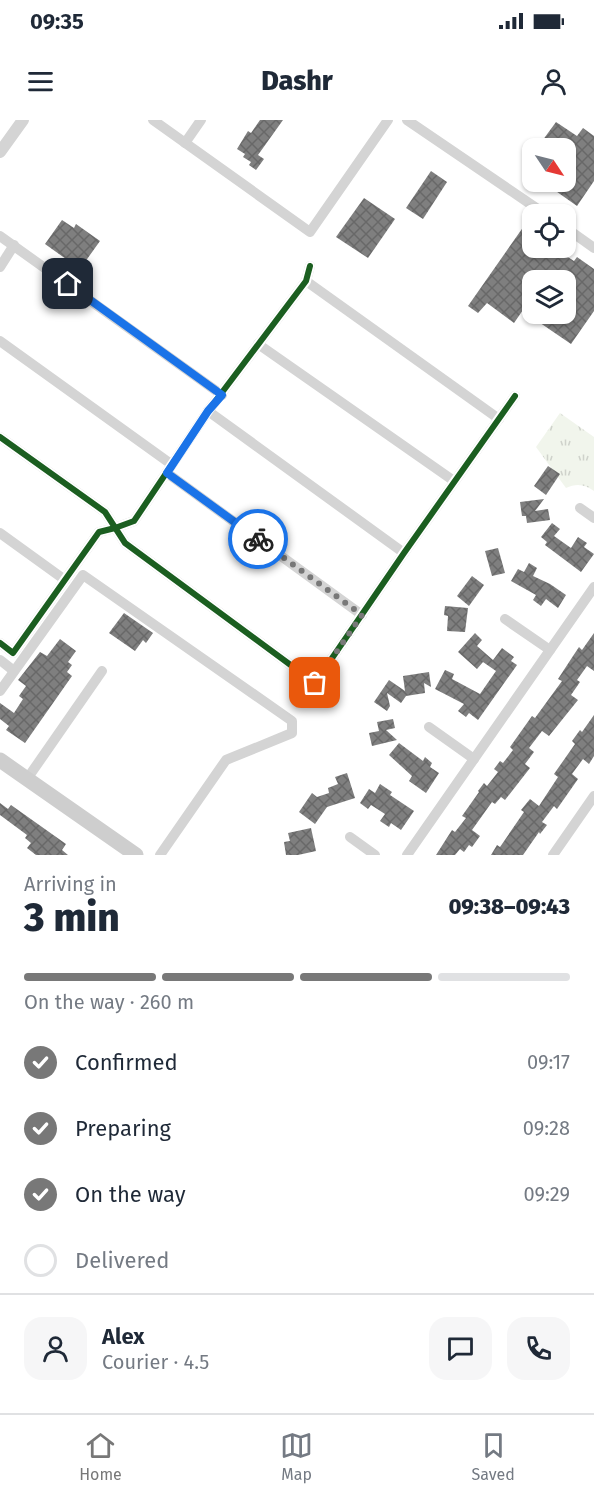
<!DOCTYPE html>
<html lang="en">
<head>
<meta charset="utf-8">
<style>
	body { margin:0; font-family:"Fira Sans",sans-serif; background:#f6f6f7; color:#1f2937; height:100vh; display:flex; flex-direction:column; font-size:22px; white-space:nowrap }
	* { box-sizing:border-box; margin:0 }
	p { font-size:20px; color:#747a83 }
	.icon { flex:none; width:33px; height:33px; fill:none; stroke:currentColor; stroke-width:2; stroke-linecap:round; stroke-linejoin:round }
	.map { position:relative; height:735px; overflow:hidden }
	.side { display:flex; flex-direction:column; background:#fff; flex:1 }
	.side>* { flex:none }
	.needle { width:39px; rotate:125deg }
	.fabs { position:absolute; left:522px; top:18px; display:grid; gap:12px }
	.fabs a { display:grid; place-items:center; width:54px; height:54px; border-radius:12px; background:#fff; box-shadow:0 2px 4px #0004; font-size:30px }
	.pin { position:absolute; display:grid; place-items:center; width:51px; height:51px; color:#fff; margin:-26px; border-radius:12px; box-shadow:0 3px 9px #0006 }
	.courier { position:absolute; display:grid; place-items:center; width:60px; height:60px; margin:-30px; border:4px solid #1a73e8; border-radius:50%; background:#fff; color:#222; box-shadow:0 2px 8px #0007 }
	.headline em { font-style:normal; font-weight:800 }
	.headline div { display:flex; flex-direction:column-reverse }
	.headline { display:flex; align-items:center; justify-content:space-between; height:102px; padding:0 24px }
	h1 { font-size:39px; font-weight:800; line-height:45px }
	.bar { display:grid; grid-template-columns:repeat(4,1fr); gap:9px 6px; align-content:center; height:72px; padding:0 24px }
	.bar i { height:8px; border-radius:4px; background:#e0e1e3 }
	.bar .selected { background:#787878 }
	.bar p { grid-column:span 4 }
	.line { display:flex; align-items:center; gap:15px; padding:0 24px; border-top:2px solid #e0e1e3 }
	.line div { flex:1 }
	.round { display:grid; place-items:center; flex:none; width:63px; height:63px; border-radius:18px; background:#f6f6f7 }
	ol { padding:0 24px; list-style:none }
	li { display:flex; align-items:center; gap:18px; height:66px }
	li p { margin-inline-start:auto }
	li .icon { padding:6px; border-radius:50%; background:#787878; color:#fff; stroke-width:4 }
	li:last-child { color:#747a83 }
	li i { width:33px; height:33px; border:3px solid #e0e1e3; border-radius:50% }
	.status { display:flex; justify-content:space-between; align-items:center; height:42px; padding:0 30px; background:#fff; direction:ltr }
	.status svg { height:16px; fill:currentColor }
	header { display:flex; justify-content:space-between; align-items:center; height:78px; padding:0 24px; background:#fff; font-size:27px; font-weight:800 }
	.tabs { display:flex; justify-content:space-around; align-items:center; height:84px; border-top:2px solid #e0e1e3; background:#fff; font-size:16px; color:#747a83 }
	.tabs a { display:grid; justify-items:center; gap:3px }
	.tabs .selected { color:#787878 }
	.map>svg:first-child { display:block }
	.grass { fill:url(#grass-tufts) }
	.building { fill:url(#building-cross-hatch) }
	.lines { fill:none; stroke-linecap:round; stroke-linejoin:round }
	.minor { stroke:#d4d4d4; stroke-width:10 }
	.tertiary { stroke:#d4d4d4; stroke-width:12 }
	.secondary { stroke:#cecece; stroke-width:15 }
	.cycleway-casing { stroke:#fff; stroke-width:10 }
	.cycleway { stroke:#1b5e20; stroke-width:6 }
	.done { stroke:#787878; stroke-width:6; stroke-dasharray:0 10.8 }
	.route { stroke:#1a73e8; stroke-width:8 }
</style>
</head>
<body>
<div class="status"><b>09:35</b><svg viewBox="0 0 49 12"><path d="M0 12V9h3v3zM5 12V6h3v6zM10 12V3h3v9zM15 12V0h3v12zM26 1h20v11H26zM47 4h2v5h-2z"/></svg></div>
<header><svg class="icon" aria-label="menu" viewBox="0 0 24 24"><path d="M4 6h16M4 12h16M4 18h16"/></svg>Dashr<svg class="icon" aria-label="person" viewBox="0 0 24 24"><circle cx="12" cy="8" r="4"/><path d="M4 21q1-7 8-7t8 7"/></svg></header>
<div class="map">
<svg width="594" height="735" viewBox="0 0 594 735">
	<defs>
		<pattern id="grass-tufts" width="24" height="20" patternUnits="userSpaceOnUse" patternTransform="scale(1.5)"><rect width="24" height="20" fill="#f1f5ec"/><path d="M3 7l-1-3M5 7V3M7 7l1-3M15 17l-1-3M17 17v-4M19 17l1-3" fill="none" stroke="#cfd2cb"/></pattern>
		<pattern id="building-cross-hatch" width="8" height="8" patternUnits="userSpaceOnUse" patternTransform="scale(1.5)"><rect width="8" height="8" fill="#7f7f7f"/><path d="M0 0l8 8M0 8l8-8" fill="none" stroke="#686868"/></pattern>
	</defs>
	<rect width="100%" height="100%" fill="#fff"/>
	<path class="grass" d="M560,293l34,24v54c-9,-7 -18,-8 -28,-3l-30,-41z"/>
	<g class="building">
		<path d="M260,0h23l-25,35 6,4 -8,11 -7,-5 2,-3 -8,-5 2,-3 -8,-5 11,-18 3,2z"/>
		<path d="M556,2l21,14 6,-8 11,8v45l-17,25 -34,-24h23v-34h-29z"/>
		<path d="M431,51l16,11 -24,37 -17,-11z"/>
		<path d="M364,78l31,21 -27,39 -32,-21z"/>
		<path d="M62,100l12,8 2,-4 24,17 -20,28 -35,-25z"/>
		<path d="M524,106l8,7v15h22l20,13 3,-4 17,12v42l-23,33 -44,-30h39v-34h-34v17l-18,26 -27,-20 -9,10 -10,-7z"/>
		<path d="M548,346l12,8 -14,21 -12,-9z"/>
		<path d="M544,379l-9,12 13,-2 2,11 -23,3 -1,-7h-4l-2,-14z"/>
		<path d="M552,403l8,6 -6,7 17,12 7,-11 9,6 -3,4 10,7 -13,18 -36,-27 2,-3 -6,-5z"/>
		<path d="M498,428l7,25 -13,3 -7,-25z"/>
		<path d="M529,443l8,5 -4,8 17,8 16,11 -8,13 -12,-9 -5,7 -8,-6 3,-5 -25,-14 7,-12 6,3z"/>
		<path d="M472,456l12,9 -15,21 -12,-10z"/>
		<path d="M445,486l23,2 -3,24 -18,-1 1,-15 -4,-1z"/>
		<path d="M124,493l29,20 -7,10 -3,-3 -8,11 -26,-18z"/>
		<path d="M475,513l7,7 -5,6 16,14 9,-12 12,9 -3,4 6,4 -39,55 -9,-7 -3,4 -8,-6 6,-7 -29,-15 10,-19 9,4 -2,5 28,15 16,-23 -13,-9 -6,7 -19,-17z"/>
		<path d="M594,513v38l-7,-5 -10,14 3,2 -9,13 7,5 -29,36 -7,-5 -13,17 5,4 -9,12 5,4 -25,32 -4,-3 -6,7 -3,-2 -20,28 8,6 -8,11 -3,-2 -5,7 -4,-3 -5,6h-19l16,-25 3,2 11,-14 -4,-2 17,-24 -1,-1 6,-8 3,3 11,-14 -4,-3 6,-8 3,2 10,-13 -3,-3 22,-31 3,2 27,-37 -4,-2 15,-23 6,-9 3,3z"/>
		<path d="M60,519l16,12 -8,11 4,3 -5,7 5,4 -47,67 -19,-13 3,-4 -9,-7v-16l14,10 9,-14 -4,-3 7,-10 -8,-6 22,-28 7,4z"/>
		<path d="M429,552l2,15 -7,-4 1,10 -19,3 -5,7 -14,-10 3,13 -3,5 -13,-9 15,-22 16,11 -2,-15z"/>
		<path d="M594,595v41l-5,8 -6,-5 -11,15 6,5 -21,30 -3,-3 -12,16 5,3 -7,9 -1,-2 -16,23h-32l6,-10 3,2 24,-35 -3,-2 9,-11 9,7 19,-29 -4,-3 21,-30 -3,-3 8,-11 2,2z"/>
		<path d="M393,599l2,9 -9,2 11,10 -25,6 -3,-13 10,-2 -2,-9z"/>
		<path d="M399,623l24,18 2,-4 7,6 -2,4 9,6 -13,20 -17,-12 3,-5 -23,-21z"/>
		<path d="M347,653l8,25 -28,9 -12,17 -16,-12 13,-19 5,4 12,-4 -1,-5 10,-4 -3,-7z"/>
		<path d="M380,664l12,8 -2,3 24,16 -13,19 -10,-7 -2,4 -9,-6 5,-7 -14,-9 -3,4 -8,-6 9,-14 6,4z"/>
		<path d="M0,683l8,6 3,-4 55,39 -4,6 6,5h-32l-9,-7 4,-5 -6,-5 2,-3 -27,-20z"/>
		<path d="M311,708l5,23 -18,4h-12l-2,-13 6,-1 -2,-8z"/>
	</g>
	<g class="lines">
		<g class="minor">
			<path d="M153,0l157,112 78,-112"/>
			<path d="M407,0l138,94"/>
			<path d="M185,23l16,-23"/>
			<path d="M566,108l28,20"/>
			<path d="M0,116l222,159"/>
			<path d="M0,147l14,-22"/>
			<path d="M306,161l193,138"/>
			<path d="M0,221l171,123"/>
			<path d="M258,224l196,137"/>
			<path d="M208,291l196,142"/>
			<path d="M0,317l105,75 20,31 190,140 89,-130 111,-157"/>
			<path d="M167,353l195,142"/>
			<path d="M580,388l14,10"/>
			<path d="M0,413l65,47"/>
			<path d="M505,499l45,31"/>
			<path d="M0,523l13,10 86,-121 16,-4 19,-7 74,-110 98,-130 4,-15"/>
			<path d="M0,540l14,11"/>
			<path d="M0,571l83,-116 209,146v12l-66,27 -66,95"/>
			<path d="M429,607l45,32"/>
			<path d="M27,659l75,-108"/>
			<path d="M350,717l25,18"/>
			<path d="M407,735l187,-268"/>
			<path d="M553,735l41,-59"/>
		</g>
		<path class="tertiary" d="M0,32l23,-32"/>
		<path class="secondary" d="M0,640l136,95"/>
		<defs>
			<g id="cycleway">
				<path d="M0,317l105,75 20,31 190,140 89,-130 111,-157"/>
				<path d="M0,523l13,10 86,-121 16,-4 19,-7 74,-110 98,-130 4,-15"/>
			</g>
		</defs>
		<use href="#cycleway" class="cycleway-casing"/>
		<use href="#cycleway" class="cycleway"/>
	</g>
	<g class="lines">
		<path class="done" d="M258,419l104,76 -47,68"/>
		<path class="route" d="M68,164l154,111 -14,16 -41,62 91,66"/>
	</g>
</svg>
<div class="fabs">
<a><svg class="needle" viewBox="-14 -14 28 28"><path d="M0-13l5 13h-10z" fill="#e53935"/><path d="M0 13l5-13h-10z" fill="#747a83"/></svg></a>
<a><svg class="icon" aria-label="locate" viewBox="0 0 24 24"><circle cx="12" cy="12" r="6"/><path d="M12 2v4M12 18v4M2 12h4M18 12h4"/></svg></a>
<a><svg class="icon" aria-label="layers" viewBox="0 0 24 24"><path d="M12 4l9 5-9 5-9-5zM3 14l9 5 9-5"/></svg></a>
</div>
<div class="pin" style="left:315px;top:563px;background:#ea580c"><svg class="icon" aria-label="bag" viewBox="0 0 24 24"><path d="M5 8h14l-1 12H6zM9 8a3 3 0 0 1 6 0"/></svg></div>
<div class="pin" style="left:68px;top:164px;background:#1f2937"><svg class="icon" aria-label="home" viewBox="0 0 24 24"><path d="M3 11l9-7 9 7M6 9v11h12V9"/></svg></div>
<div class="courier" style="left:258px;top:419px"><svg class="icon" aria-label="bike" viewBox="0 0 24 24"><circle cx="6" cy="16" r="4"/><circle cx="18" cy="16" r="4"/><path d="M6 16l4-8h5l3 8M10 8l3 8H6M13 5h3"/></svg></div>
</div>
<section class="side">
<div class="headline"><div><h1>3 min</h1><p>Arriving in</p></div><em>09:38–09:43</em></div>
<div class="bar"><i class="selected"></i><i class="selected"></i><i class="selected"></i><i></i><p>On the way · 260 m</p></div>
<ol>
<li><svg class="icon" aria-label="check" viewBox="0 0 24 24"><path d="M5 12l5 5 9-10"/></svg>Confirmed<p>09:17</p></li>
<li><svg class="icon" aria-label="check" viewBox="0 0 24 24"><path d="M5 12l5 5 9-10"/></svg>Preparing<p>09:28</p></li>
<li><svg class="icon" aria-label="check" viewBox="0 0 24 24"><path d="M5 12l5 5 9-10"/></svg>On the way<p>09:29</p></li>
<li><i></i>Delivered</li>
</ol>
<div class="line" style="height:108px"><a class="round"><svg class="icon" aria-label="person" viewBox="0 0 24 24"><circle cx="12" cy="8" r="4"/><path d="M4 21q1-7 8-7t8 7"/></svg></a><div><b>Alex</b><p>Courier · 4.5</p></div><a class="round"><svg class="icon" aria-label="chat" viewBox="0 0 24 24"><path d="M4 5h16v11H9l-5 4z"/></svg></a><a class="round"><svg class="icon" aria-label="phone" viewBox="0 0 24 24"><path d="M5 4h4l2 5-3 2q2 4 5 5l2-3 5 2v4C11 20 4 13 5 4z"/></svg></a></div>
</section>
<nav class="tabs">
<a class="selected"><svg class="icon" aria-label="home" viewBox="0 0 24 24"><path d="M3 11l9-7 9 7M6 9v11h12V9"/></svg>Home</a>
<a><svg class="icon" aria-label="map" viewBox="0 0 24 24"><path d="M3 6l6-2 6 2 6-2v14l-6 2-6-2-6 2zM9 4v14M15 6v14"/></svg>Map</a>
<a><svg class="icon" aria-label="saved" viewBox="0 0 24 24"><path d="M7 4h10v16l-5-4-5 4z"/></svg>Saved</a>
</nav>
</body>
</html>
